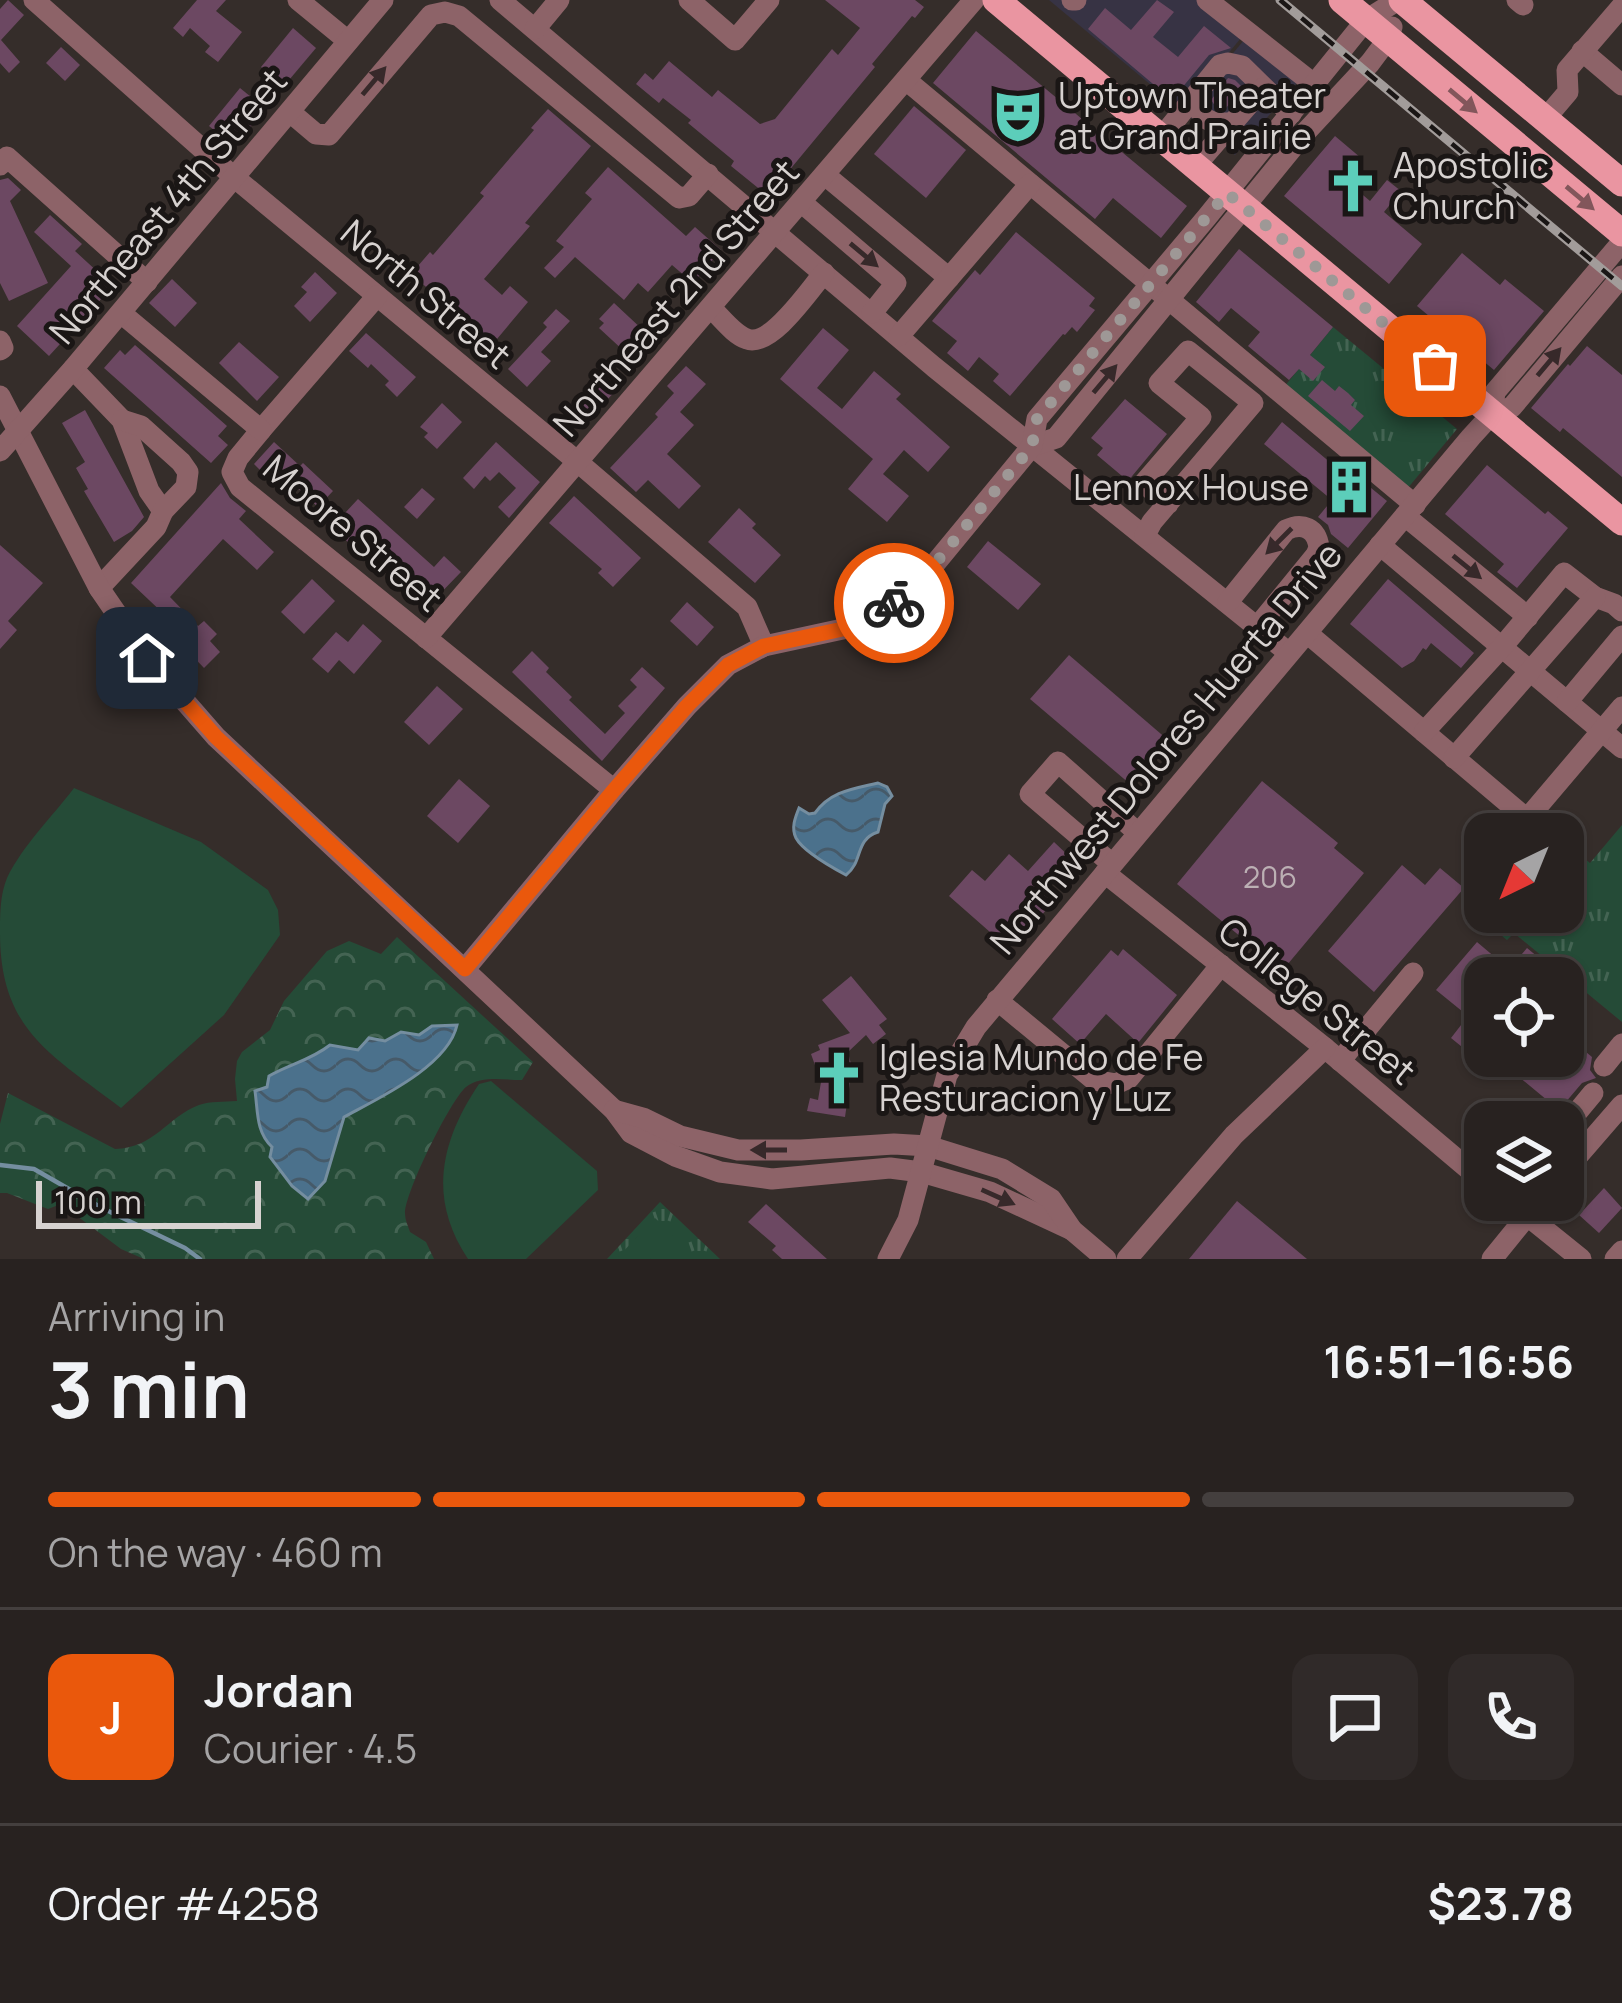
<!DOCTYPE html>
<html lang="en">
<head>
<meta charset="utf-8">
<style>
	body { margin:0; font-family:Manrope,sans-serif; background:#302a29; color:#f1f3f6; height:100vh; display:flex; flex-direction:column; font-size:45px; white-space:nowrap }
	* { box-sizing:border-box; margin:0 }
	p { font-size:39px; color:#a5a4a5 }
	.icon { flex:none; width:66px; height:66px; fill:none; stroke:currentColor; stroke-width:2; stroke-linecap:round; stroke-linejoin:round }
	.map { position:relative; height:1259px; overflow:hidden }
	.side { display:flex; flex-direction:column; background:#282220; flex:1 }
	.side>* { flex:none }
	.needle { width:78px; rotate:223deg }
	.controls { position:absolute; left:1464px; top:813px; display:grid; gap:24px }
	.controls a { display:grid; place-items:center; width:120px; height:120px; border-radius:24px; background:#282220; box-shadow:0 3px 9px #0004,0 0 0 3px #443f3e; font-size:60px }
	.scale { position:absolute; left:36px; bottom:30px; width:225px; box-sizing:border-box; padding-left:12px; border:6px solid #d7d2d0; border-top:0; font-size:33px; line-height:42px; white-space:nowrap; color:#d7d2d0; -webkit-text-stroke:9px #1a1615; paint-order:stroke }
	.pin { position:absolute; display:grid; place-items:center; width:102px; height:102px; color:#fff; margin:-51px; border-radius:24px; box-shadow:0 6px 18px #0006 }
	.courier { position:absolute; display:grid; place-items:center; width:120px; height:120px; margin:-60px; border:9px solid #ea580c; border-radius:50%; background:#fff; color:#222; box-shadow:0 3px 15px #0007 }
	.summary em { font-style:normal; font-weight:700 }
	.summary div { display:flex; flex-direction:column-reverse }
	.summary { display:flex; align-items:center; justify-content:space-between; height:204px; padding:0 48px }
	h1 { font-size:78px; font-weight:700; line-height:90px }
	.bar { display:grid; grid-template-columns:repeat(4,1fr); gap:18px 12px; align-content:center; height:144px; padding:0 48px }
	.bar i { height:15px; border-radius:9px; background:#443f3e }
	.bar .on { background:#ea580c }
	.bar p { grid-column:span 4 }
	.line { display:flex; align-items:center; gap:30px; padding:0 48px; border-top:3px solid #443f3e }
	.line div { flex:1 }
	.round { display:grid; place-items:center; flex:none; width:126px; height:126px; border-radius:24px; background:#302a29 }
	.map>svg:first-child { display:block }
	.commercial { fill:#373344 }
	.grass { fill:url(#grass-tufts) }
	.forest { fill:url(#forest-crowns) }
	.pitch { fill:#254b37 }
	.water { fill:url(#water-waves); stroke:#758ea0; stroke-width:3 }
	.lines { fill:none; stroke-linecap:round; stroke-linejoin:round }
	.stream { stroke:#758ea0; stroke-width:4.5 }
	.building { fill:#6c4862; fill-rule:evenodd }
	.minor { stroke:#8d6368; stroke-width:21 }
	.major { stroke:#ea95a1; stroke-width:27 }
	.rail-casing { stroke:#a29c9a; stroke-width:9 }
	.rail { stroke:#1a1615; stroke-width:4.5; stroke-dasharray:14; stroke-linecap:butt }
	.oneway { fill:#37292a }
	.oneway2 { fill:#82565b }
	.done { stroke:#9e9896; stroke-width:12; stroke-dasharray:0 21.6 }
	.route { stroke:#ea580c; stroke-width:15 }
	.labels { text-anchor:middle; stroke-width:10; stroke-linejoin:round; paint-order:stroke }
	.number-label { font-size:30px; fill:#bcb0b4 }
	.poi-label { font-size:36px; fill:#d7d2d0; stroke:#1a1615; text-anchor:start }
	.street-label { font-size:36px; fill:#d7d2d0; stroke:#1a1615 }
</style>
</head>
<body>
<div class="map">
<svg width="1622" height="1259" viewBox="0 0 1622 1259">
	<defs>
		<pattern id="grass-tufts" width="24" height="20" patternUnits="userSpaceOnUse" patternTransform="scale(3)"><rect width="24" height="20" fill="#254b37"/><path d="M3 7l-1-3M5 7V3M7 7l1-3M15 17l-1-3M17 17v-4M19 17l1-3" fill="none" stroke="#446453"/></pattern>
		<pattern id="forest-crowns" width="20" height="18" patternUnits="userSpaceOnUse" patternTransform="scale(3)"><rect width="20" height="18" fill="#254b37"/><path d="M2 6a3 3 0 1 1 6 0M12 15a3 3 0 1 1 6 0" fill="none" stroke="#446453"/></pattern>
		<pattern id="water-waves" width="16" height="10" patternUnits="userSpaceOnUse" patternTransform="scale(3)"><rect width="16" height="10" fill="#4b718c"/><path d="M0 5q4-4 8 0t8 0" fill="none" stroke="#465a69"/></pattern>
	</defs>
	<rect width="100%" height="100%" fill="#352d2a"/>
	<g class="commercial">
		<path d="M1049,0h171l31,26 -70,84z"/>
		<path d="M1254,28l53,43 -72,84 -51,-43z"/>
	</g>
	<g class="grass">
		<path d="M1333,327l124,102 -50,60 -123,-102z"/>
		<path d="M1622,825v197l-108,-89 -7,7 -31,-26 9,-11v9h78v-71l27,22z"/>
		<path d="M660,1202l60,57h-113z"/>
	</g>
	<path class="forest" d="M397,937l136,125 -11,18c-17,0 -41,-5 -56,7 -15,12 -62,107 -61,127 0,6 3,12 5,18l16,10 8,17h-290l-23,-10 -60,-45 -13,5 -41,-16h-7v-69l8,-31 107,56c40,-1 52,-32 84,-44 12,-4 25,-3 38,-4l-2,-22 2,-18 5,-9 28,-22 14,-29 43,-50 22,-10 32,13z"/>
	<g class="pitch">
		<path d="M74,788l127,54 67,48 10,20 2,25 -56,80 -103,93c-69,-53 -121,-77 -121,-175 0,-19 0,-38 7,-55 16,-33 45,-61 67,-90z"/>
		<path d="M491,1081l106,90 1,19 -72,69h-58c-41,-61 -27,-119 11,-175z"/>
		<path d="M655,1218l18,17 -23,24h-29l-3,-2z"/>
	</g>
	<g class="water">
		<path d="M878,783l9,4 5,9 -7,8 -7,28c-24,8 -14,29 -32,43 -13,-7 -43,-24 -50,-37 -5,-10 -1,-20 3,-30l10,6 6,-1c16,-22 38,-24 63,-30z"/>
		<path d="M432,1026l25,-1c-9,41 -78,73 -113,92l-19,64 -17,18 -16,-13 -22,-29 2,-10c-16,-15 -14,-35 -17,-56l12,-4 2,-11c21,-12 42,-16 61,-31l28,5 11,-12 16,3 16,-9 18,3z"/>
	</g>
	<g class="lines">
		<path class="stream" d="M0,1165l34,4 68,39 83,40 15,11"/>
	</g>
	<g class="building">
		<path d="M8,0l16,15 -23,25 19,22 -11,11 -9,-10v-54z"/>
		<path d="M197,0h29l-10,11 26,21 -24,30 -13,-10 5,-6 -20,-18 -7,9 -10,-9z"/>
		<path d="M825,0h90l9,7 -9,11 -3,-2 -40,48 3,3 -107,129 -37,-30 3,-5 -46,-38 3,-3 -28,-22 -4,5 -23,-19 9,-11 8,7 16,-19 43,36 6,-7 42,34 15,-5 57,-70 6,6 22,-27z"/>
		<path d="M1157,0l17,12 -21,25 25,20 26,-31 27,22 -22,7 -37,45 -84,-71 17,-21 26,22z"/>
		<path d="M293,28l23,20 -32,38 -23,-19z"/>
		<path d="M976,31l211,175 -26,32 -48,-40 -18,21 -162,-136z"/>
		<path d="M61,47l19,18 -15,16 -19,-18z"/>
		<path d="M1228,78l7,2 8,8 -17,20 -10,-1 -5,-7z"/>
		<path d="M240,88l26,21 -32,37 -25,-20z"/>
		<path d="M914,106l52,44 -40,48 -52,-44z"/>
		<path d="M548,109l43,37 -66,77 5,3 -46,53 18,16 8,-9 18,16 -31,37 -5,-4 -4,5 -77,-66 19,-22 3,3 51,-59 -4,-3 54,-63 -3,-2z"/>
		<path d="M1335,136l26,22 -17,21 26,22 17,-21 14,11 -17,21 38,32 -33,40 -105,-88z"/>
		<path d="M608,167l78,69 9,-9 26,23 -28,33 -21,-18 -24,27 -10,-9 -14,17 -49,-43 -20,21 -11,-10 20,-21 -8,-6 36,-42 -7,-6z"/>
		<path d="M8,178l13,12 -11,11 38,82 -39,18 -9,-18v-103z"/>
		<path d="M50,215l32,29 -7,7 38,35 -64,70 -32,-30 54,-60 -37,-34z"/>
		<path d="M1016,232l79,66 -6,8 6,4 -18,22 -5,-5 -7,8 -2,-1 -53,62 -17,-15 6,-7 -20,-17 -11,14 -21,-18 10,-12 -25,-20 43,-51 5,5z"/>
		<path d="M1239,249l94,78 -23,28 15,12 -12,14 -14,-12 -10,11 -41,-34 12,-14 -29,-24 -12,14 -23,-20z"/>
		<path d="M1462,253l38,32 5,-6 39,32 -50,59 -77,-64z"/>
		<path d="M315,272l22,21 -27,29 -16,-16 13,-14 -6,-5z"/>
		<path d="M172,279l25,24 -22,24 -26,-24z"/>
		<path d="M614,303l30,28 -19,21 -26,-24 5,-5 -5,-4z"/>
		<path d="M556,309l14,12 -29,31 10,9 -24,26 -19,-18 39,-42 -4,-4z"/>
		<path d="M823,328l26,22 -32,38 25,21 32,-38 27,23 -5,5 54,48 -22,25 -24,-22 -21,24 26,22 -22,26 -39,-33 25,-30 -93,-80z"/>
		<path d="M366,333l50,44 -19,20 -12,-12 4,-4 -18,-17 -3,4 -19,-17z"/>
		<path d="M239,342l40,35 -22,24 -38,-38z"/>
		<path d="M135,345l92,81 -9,10 10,9 -17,18 -107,-95 16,-18 5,5z"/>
		<path d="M1587,346l35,29v102l-59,-49 -3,4 -29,-24 37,-44 2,2z"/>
		<path d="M686,366l20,18 -26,28 14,13 -27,29 34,32 -22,23 -31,-29 -12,12 -26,-24 48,-51 -3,-3 19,-21 -7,-7z"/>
		<path d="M601,372l17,16 -35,38 -17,-16z"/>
		<path d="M1322,380l13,11 4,-5 9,7 7,7 -4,5 13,11 -14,15 -42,-35z"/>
		<path d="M1125,399l42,35 -39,47 -31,-26 6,-7 -12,-10z"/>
		<path d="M442,403l20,19 -25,27 -13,-12 4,-4 -8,-6z"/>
		<path d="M85,410l59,107 -12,14 -18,11 -30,-51 4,-2 -12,-21 9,-6 -23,-39z"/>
		<path d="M1282,422l68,57 4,-5 33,27 -39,47 -17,-14 -3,-9 -10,-8 14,-17 -68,-56z"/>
		<path d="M274,442l26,24 3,-3 30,28 -15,16 -41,-38 -9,9 -14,-14z"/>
		<path d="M496,442l44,40 -31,36 -11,-11 18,-19 -17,-16 -9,9 -5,-5 -11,13 -11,-11z"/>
		<path d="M1487,465l58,49 3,-3 20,17 -51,60 -20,-16 7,-8 -59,-50z"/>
		<path d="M221,483l9,15 16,13 -7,8 35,33 -17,18 -34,-31 -53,58 28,29 6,-5 13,13 -7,7 10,11 -16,16 -43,-45 6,-6 -36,-34z"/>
		<path d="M422,488l13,11 -18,20 -13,-12z"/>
		<path d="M574,496l67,62 -28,29 -15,-14 4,-4 -53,-46z"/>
		<path d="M358,499l76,68 10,-11 17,16 -32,33 -16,-15 2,-3 -56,-51 -8,9 -19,-18z"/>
		<path d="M739,508l17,16 -4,4 29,27 -26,28 -47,-41z"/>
		<path d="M988,541l53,43 -23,26 -51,-43z"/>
		<path d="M0,545l43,38 -35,38 9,9 -17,19z"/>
		<path d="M312,579l23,22 -31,33 -23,-22z"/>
		<path d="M1388,579l86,74 -13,15 -30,-25 -5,7 -3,-2 -9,13 -12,7 -52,-44z"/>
		<path d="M687,602l27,25 -17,19 -27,-25z"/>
		<path d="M363,624l19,17 -28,33 -15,-14 -11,13 -16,-14 24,-27 12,10z"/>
		<path d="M532,651l17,17 -3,4 26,25 -3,3 36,34 20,-21 -7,-7 19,-19 -7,-7 12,-13 23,21 -63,73 -90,-89z"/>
		<path d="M1069,655l99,85 -38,44 -100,-85z"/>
		<path d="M437,686l26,23 -34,36 -25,-23z"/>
		<path d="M459,779l31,27 -32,37 -31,-27z"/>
		<path d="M1262,781l76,62 -4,5 30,25 -82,98 -105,-87z"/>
		<path d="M1054,842l19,18 -26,28 7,6 -6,7 3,3 -10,12 -4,-4 -30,35 -58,-51 23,-26 13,11 24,-27 19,17z"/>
		<path d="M1402,865l23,20 15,-17 24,20 -90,104 -46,-41z"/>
		<path d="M1477,942l32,27 18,-21 58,48 -10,12 10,8 -17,21 24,20 -2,13 6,8 -14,5 -23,27 -52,-43 -8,10 -48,-39 17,-22 -32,-26zM1485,978h78v78h-78z"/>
		<path d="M1123,949l54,46 -39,48 -32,-29 -26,30 -28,-25 59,-69 7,6z"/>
		<path d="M851,976l36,43 -8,6 7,9 -13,10 -7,-9 -18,17 4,16 -7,49 -38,-6 3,-13 8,2 3,-18 -10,-28 9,-4 -2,-5 32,-12 -28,-33z"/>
		<path d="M1604,1188l18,20 -23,25 -20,-18z"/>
		<path d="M1237,1201l70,58h-118z"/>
		<path d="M766,1204l61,55h-45l-10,-9 4,-4 -28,-24z"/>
	</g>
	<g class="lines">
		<g class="minor">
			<path d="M34,0l201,178 344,285 168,144 17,39"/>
			<path d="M298,0l50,41"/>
			<path d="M500,0l434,367 355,286"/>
			<path d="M689,0l46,40 34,-40"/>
			<path d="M1072,0h4"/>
			<path d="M1207,0l108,85"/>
			<path d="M1517,0l6,5"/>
			<path d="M535,29l24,-29"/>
			<path d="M1582,51l40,34"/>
			<path d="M906,80l509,425"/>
			<path d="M1194,97c7,23 14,27 37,26"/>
			<path d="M290,112l26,22 13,1 102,-120 14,-3 14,4 220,182 10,-2 19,-22"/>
			<path d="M1545,119l23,-27 -1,-22 55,-64"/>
			<path d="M1161,138l59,-73 8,-2 14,3 49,48"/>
			<path d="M0,165l7,-8 140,125"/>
			<path d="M1195,166l68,-78"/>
			<path d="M825,175l124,103"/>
			<path d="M801,202l95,81 -24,30"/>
			<path d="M377,296l-116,134 -23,28 -6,14 8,15 374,303"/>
			<path d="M711,308c10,9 23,27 36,31 24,9 63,-50 77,-66"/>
			<path d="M121,313l140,117"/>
			<path d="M899,336l131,-152"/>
			<path d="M0,341l3,7 -3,2"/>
			<path d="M73,369l49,51 27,71 14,20 -7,16 -57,61"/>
			<path d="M0,396l99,192 48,70 69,79 398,373 17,23 44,23 45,16 52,7 118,-11 31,4 69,20 82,38"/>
			<path d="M1492,414l3,-22 127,-150"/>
			<path d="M122,420l19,6 40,36 7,10 -2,15 -23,24"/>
			<path d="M1032,446l24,-8 246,-302 68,-73 18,-24 4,-12"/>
			<path d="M0,451l73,-82 310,-369"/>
			<path d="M1405,516l123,101"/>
			<path d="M1145,535l7,-13 101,-119 -65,-52 -29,32 42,34 -57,66 24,21"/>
			<path d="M1380,545l242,203"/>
			<path d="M1228,602l58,-72c16,-8 31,-2 33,18l-3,7 -58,71"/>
			<path d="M1307,633l220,186 95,-112"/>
			<path d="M426,638l548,-638"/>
			<path d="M1567,702l55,-66"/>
			<path d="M1424,732l78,-85 62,-74 31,24 19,7 8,7"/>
			<path d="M1454,758l141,-161"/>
			<path d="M1112,864l-82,-70 28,-32 80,71"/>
			<path d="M1105,873l220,175 160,135"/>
			<path d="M465,969l149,-179 73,-84 41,-41 36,-19 88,-19 58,-33 122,-148 5,-27 170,-202 159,-197 32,-20"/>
			<path d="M997,1000l97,80 22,4 13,-6 92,-113"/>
			<path d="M1340,1061l73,-88"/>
			<path d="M1604,1066l18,-22"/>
			<path d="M614,1110l29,8 37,18 58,14h63l93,-6 34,2 74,23 49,30 21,31 34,29"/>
			<path d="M1563,1125l6,-3 24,-29"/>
			<path d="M1563,1173l59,-68"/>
			<path d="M1508,1200l73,59"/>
			<path d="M888,1259l20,-39 39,-145 29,-48 495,-590 21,-23 20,-7 110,-131"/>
			<path d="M1127,1259l107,-124 91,-87"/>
			<path d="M1492,1259l48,-59"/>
			<path d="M1615,1259l7,-8"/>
		</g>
		<g class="major">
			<path d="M996,0l626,522"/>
			<path d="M1342,0l280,233"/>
			<path d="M1402,0l220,183"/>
		</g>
		<defs>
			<path id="rail" d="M1280,0l342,286"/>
		</defs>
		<use href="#rail" class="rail-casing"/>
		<use href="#rail" class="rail"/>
	</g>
	<defs><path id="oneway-solid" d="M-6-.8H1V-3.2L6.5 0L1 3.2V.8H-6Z" transform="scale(3)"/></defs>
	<g class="oneway">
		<use href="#oneway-solid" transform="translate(374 81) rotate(-50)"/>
		<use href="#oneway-solid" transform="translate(864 255) rotate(40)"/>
		<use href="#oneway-solid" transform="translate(1549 362) rotate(-50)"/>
		<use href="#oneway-solid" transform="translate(1105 379) rotate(-50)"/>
		<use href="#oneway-solid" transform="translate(1279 541) rotate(135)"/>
		<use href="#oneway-solid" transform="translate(1467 567) rotate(39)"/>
		<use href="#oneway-solid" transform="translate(769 1150) rotate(-180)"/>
		<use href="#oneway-solid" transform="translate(998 1197) rotate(24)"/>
	</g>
	<g class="oneway2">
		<use href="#oneway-solid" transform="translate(1463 101) rotate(40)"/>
		<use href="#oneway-solid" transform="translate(1580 198) rotate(40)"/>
	</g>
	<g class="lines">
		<path class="done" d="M894,603l16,-9 122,-148 5,-27 190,-226 208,173"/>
		<path class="route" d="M147,658l69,79 249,232 149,-179 73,-84 41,-41 36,-19 88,-19 42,-24"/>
	</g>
	<defs>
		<symbol id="theatre-bare" viewBox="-9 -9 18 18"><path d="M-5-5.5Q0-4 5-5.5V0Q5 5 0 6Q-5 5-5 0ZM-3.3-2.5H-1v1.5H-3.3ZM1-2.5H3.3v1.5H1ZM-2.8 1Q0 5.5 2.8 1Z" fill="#5cceba" stroke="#1a1615" stroke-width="2.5" paint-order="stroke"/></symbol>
		<symbol id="church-bare" viewBox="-9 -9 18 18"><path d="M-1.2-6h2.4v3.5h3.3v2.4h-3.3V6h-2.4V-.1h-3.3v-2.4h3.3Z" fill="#5cceba" stroke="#1a1615" stroke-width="2.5" paint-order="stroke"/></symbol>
		<symbol id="building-bare" viewBox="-9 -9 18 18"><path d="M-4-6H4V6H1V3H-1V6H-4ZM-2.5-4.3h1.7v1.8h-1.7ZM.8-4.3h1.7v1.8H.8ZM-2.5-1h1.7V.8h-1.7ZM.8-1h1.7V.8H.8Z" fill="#5cceba" stroke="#1a1615" stroke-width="2.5" paint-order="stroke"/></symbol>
	</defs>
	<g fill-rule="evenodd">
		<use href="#theatre-bare" x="980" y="78" width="76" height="76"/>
		<use href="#church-bare" x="1315" y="148" width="76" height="76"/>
		<use href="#building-bare" x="1311" y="449" width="76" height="76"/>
		<use href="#church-bare" x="801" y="1040" width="76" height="76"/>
	</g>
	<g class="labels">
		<g class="number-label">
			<text x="1270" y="888">206</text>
		</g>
		<g class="poi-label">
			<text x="1058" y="108">Uptown Theater<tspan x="1058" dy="41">at Grand Prairie</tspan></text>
			<text x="1393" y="178">Apostolic<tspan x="1393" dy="41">Church</tspan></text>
			<text x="1309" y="500" text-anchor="end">Lennox House</text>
			<text x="879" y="1070">Iglesia Mundo de Fe<tspan x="879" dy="41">Resturacion y Luz</tspan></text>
		</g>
		<g class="street-label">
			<text transform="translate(168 206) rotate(-50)" y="13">Northeast 4th Street</text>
			<text transform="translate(426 294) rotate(40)" y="13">North Street</text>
			<text transform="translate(676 298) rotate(-49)" y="13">Northeast 2nd Street</text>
			<text transform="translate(353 533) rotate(40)" y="13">Moore Street</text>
			<text transform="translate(1166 748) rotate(-50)" y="13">Northwest Dolores Huerta Drive</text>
			<text transform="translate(1317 1001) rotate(39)" y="13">College Street</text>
		</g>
	</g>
</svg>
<div class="controls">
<a><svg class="needle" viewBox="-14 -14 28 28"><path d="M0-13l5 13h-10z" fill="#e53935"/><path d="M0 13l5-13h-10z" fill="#a5a4a5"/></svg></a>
<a><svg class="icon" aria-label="locate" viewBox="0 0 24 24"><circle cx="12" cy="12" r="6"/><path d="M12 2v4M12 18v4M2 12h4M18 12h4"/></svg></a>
<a><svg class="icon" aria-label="layers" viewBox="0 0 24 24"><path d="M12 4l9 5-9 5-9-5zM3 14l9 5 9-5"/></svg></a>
</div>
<div class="scale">100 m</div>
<div class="pin" style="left:1435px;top:366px;background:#ea580c"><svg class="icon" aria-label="bag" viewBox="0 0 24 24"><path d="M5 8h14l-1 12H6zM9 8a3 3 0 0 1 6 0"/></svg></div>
<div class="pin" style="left:147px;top:658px;background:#1f2937"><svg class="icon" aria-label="home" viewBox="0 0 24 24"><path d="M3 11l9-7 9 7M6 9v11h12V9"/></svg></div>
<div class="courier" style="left:894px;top:603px"><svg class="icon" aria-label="bike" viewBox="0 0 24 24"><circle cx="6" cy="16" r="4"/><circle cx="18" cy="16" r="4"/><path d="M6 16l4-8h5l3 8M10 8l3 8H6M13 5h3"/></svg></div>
</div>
<section class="side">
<div class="summary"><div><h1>3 min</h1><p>Arriving in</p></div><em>16:51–16:56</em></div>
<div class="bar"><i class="on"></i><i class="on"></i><i class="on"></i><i></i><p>On the way · 460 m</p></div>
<div class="line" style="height:216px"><b class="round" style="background:#ea580c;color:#fff">J</b><div><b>Jordan</b><p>Courier · 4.5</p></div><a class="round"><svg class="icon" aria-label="chat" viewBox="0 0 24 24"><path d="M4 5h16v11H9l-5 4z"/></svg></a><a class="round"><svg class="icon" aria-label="phone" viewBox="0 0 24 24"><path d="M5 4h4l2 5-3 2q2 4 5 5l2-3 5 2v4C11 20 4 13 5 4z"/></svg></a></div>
<div class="line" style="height:156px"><div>Order #4258</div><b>$23.78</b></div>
</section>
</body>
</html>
